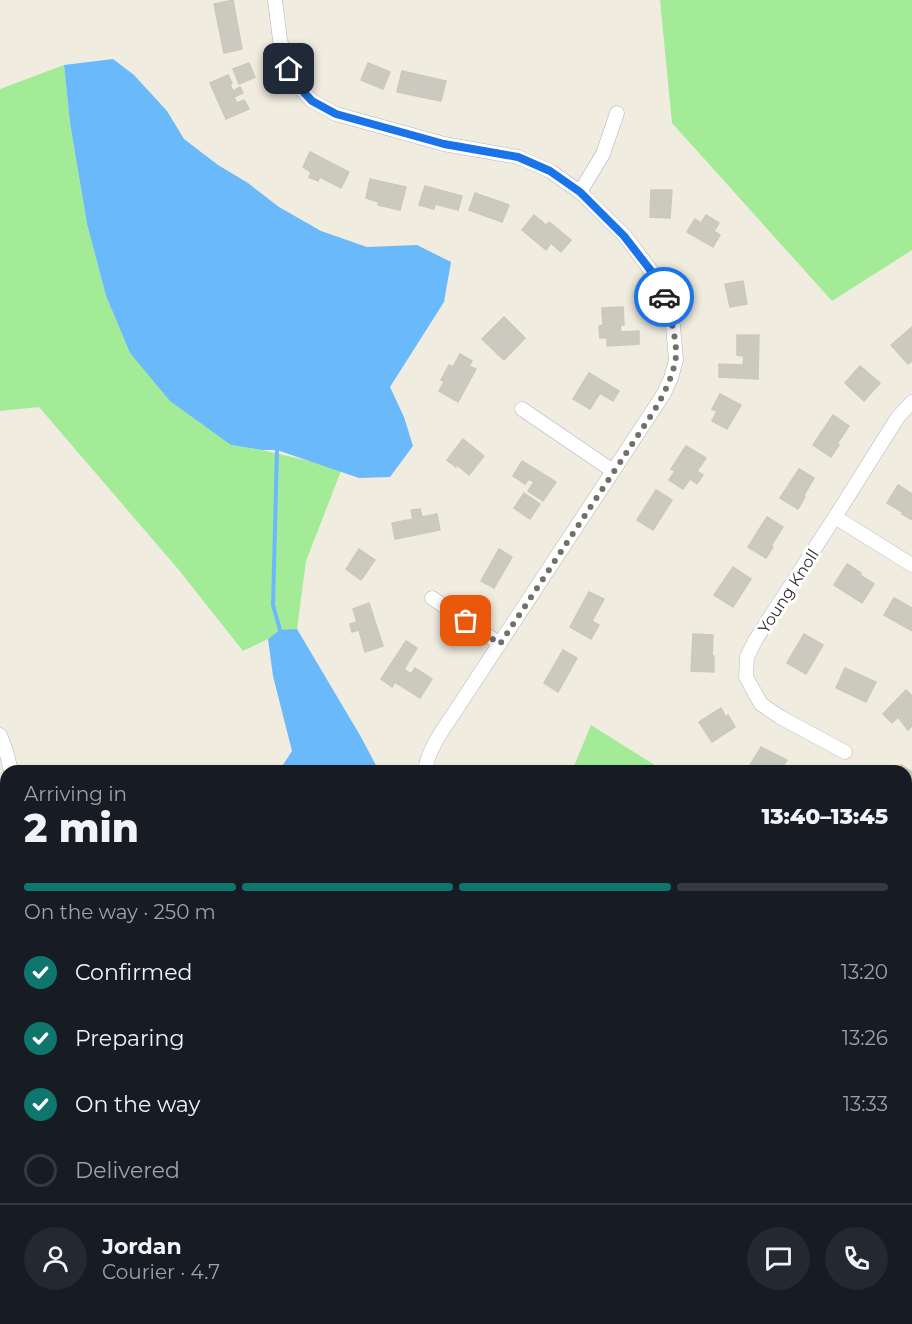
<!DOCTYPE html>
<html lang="en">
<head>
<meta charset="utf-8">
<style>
	body { margin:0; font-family:Montserrat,sans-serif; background:#242831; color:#f1f3f6; height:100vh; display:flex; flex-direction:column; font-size:22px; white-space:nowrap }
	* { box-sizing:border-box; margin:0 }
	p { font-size:20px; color:#9ea1a6 }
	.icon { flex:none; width:33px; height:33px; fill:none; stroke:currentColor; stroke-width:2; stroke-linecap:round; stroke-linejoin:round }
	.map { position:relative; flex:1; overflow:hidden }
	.drawer { position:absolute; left:0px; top:765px; width:912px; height:560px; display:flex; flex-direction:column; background:#171b24; border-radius:18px 18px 0 0; box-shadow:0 2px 4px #0004 }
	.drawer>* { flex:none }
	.pin { position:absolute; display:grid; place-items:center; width:51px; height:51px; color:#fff; margin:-26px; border-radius:12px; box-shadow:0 3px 9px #0006 }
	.courier { position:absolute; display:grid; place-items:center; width:60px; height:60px; margin:-30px; border:4px solid #1a73e8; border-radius:50%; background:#fff; color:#222; box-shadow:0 2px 8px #0007 }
	.summary em { font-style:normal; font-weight:800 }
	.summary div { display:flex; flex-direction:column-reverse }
	.summary { display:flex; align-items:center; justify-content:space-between; height:102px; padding:0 24px }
	h1 { font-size:39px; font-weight:800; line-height:45px }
	.bar { display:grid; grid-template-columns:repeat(4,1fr); gap:9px 6px; align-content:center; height:72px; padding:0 24px }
	.bar i { height:8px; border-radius:4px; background:#363941 }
	.bar .selected { background:#0f766e }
	.bar p { grid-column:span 4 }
	.line { display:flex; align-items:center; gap:15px; padding:0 24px; border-top:2px solid #363941 }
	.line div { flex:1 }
	.round { display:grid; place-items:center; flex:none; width:63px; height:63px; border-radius:32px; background:#242831 }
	ol { padding:0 24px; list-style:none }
	li { display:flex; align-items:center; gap:18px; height:66px }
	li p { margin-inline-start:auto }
	li .icon { padding:6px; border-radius:50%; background:#0f766e; color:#fff; stroke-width:4 }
	li:last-child { color:#9ea1a6 }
	li i { width:33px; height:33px; border:3px solid #363941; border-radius:50% }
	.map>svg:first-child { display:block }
	.green { fill:#a4eb97 }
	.water { fill:#6ab9fb }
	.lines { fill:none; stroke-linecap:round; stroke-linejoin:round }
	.stream { stroke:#6ab9fb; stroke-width:4 }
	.building { fill:#cbcabe; stroke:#ccc9b8; stroke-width:1.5 }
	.minor-casing { stroke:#b3b3c2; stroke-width:15 }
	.minor { stroke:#fff; stroke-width:14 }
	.done { stroke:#72706c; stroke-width:6; stroke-dasharray:0 10.8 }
	.route { stroke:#1a73e8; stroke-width:8 }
	.labels { text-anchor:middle; stroke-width:6; stroke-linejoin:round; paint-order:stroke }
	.street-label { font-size:16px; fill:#2e2e2e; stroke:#fff }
</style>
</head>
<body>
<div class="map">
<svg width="912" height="1324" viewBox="0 0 912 1324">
	<rect width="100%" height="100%" fill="#f0ece0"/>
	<g class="green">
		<path d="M660,0h252v250l-80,51 -160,-178z"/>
		<path d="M64,65l6,58 17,101 19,72 24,57 101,92 31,5 51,12 28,9 -35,90 -9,68 -29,10 -25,12 -65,-82 -139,-162 -39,4v-322z"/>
		<path d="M591,725l73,46h-92z"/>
		<path d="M408,1319h158l-5,5h-150z"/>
	</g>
	<g class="water">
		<path d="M113,59l21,16 33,36 17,28 34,26 30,18 31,24 42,24 46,16 50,-2 34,17 -7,40 -54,85 14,30 9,29 -23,31 -31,1 -82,-28h-15l-31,-5 -61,-44 -40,-48 -24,-57 -19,-72 -17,-101 -6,-58z"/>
		<path d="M297,629l64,108 18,34h-100l13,-20 -19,-75 -5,-37 12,-9z"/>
	</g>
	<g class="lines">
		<g class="stream">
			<path d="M277,450l-4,155 7,25"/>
			<path d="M560,1318l1,6"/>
		</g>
	</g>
	<g class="building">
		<path d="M233,0l9,49 -18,4 -10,-49z"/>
		<path d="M249,63l6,14 -16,7 -6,-15z"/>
		<path d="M368,63l22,9 -7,17 -22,-9z"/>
		<path d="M402,71l44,10 -5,20 -44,-9z"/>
		<path d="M228,75l4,8 -2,1 3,7 7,-4 3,6 -9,4 3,6 7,-3 5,9 -23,10 -16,-36z"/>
		<path d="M310,152l39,20 -8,16 -21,-11 -2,4 -9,-4 2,-5 -8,-5z"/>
		<path d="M370,179l36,8 -6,23 -22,-5 1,-3 -13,-4z"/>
		<path d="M425,186l37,10 -4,14 -23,-6 -1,5 -15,-4z"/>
		<path d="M651,190h21l-2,28 -20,-1z"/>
		<path d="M475,193l34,12 -7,17 -33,-12z"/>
		<path d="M534,215l12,10 3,-3 22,18 -10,12 -10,-9 -5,7 -24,-20z"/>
		<path d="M706,215l13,8 -5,8 6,4 -7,12 -26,-15 8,-13 6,4z"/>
		<path d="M743,281l4,23 -17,3 -5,-23z"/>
		<path d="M623,307l1,18h-4l1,7 18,-1v13l-32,2v-8h-7l-1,-12 4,-1 -1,-17z"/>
		<path d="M504,317l21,21 -21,22 -22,-21z"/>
		<path d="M912,327v34l-4,3 -17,-19z"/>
		<path d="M737,335h22l-1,44 -39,-2v-13l24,1 1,-9 -7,-1z"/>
		<path d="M460,354l12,7 -3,5 7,3 -18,33 -19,-11 5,-9 -3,-2 8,-15 4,2z"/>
		<path d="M860,366l20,17 -16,18 -19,-18z"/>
		<path d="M589,373l30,18 -6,10 -13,-8 -10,16 -17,-10z"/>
		<path d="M720,394l21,11 -14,24 -15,-8 5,-10 -5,-2z"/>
		<path d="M833,415l16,11 -12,18 2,1 -8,12 -18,-12z"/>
		<path d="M463,439l21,17 -15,19 -12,-10 -1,2 -9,-7z"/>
		<path d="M686,446l20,12 -9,13 6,4 -6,9 -7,-5 -7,10 -14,-9 6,-9 -4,-2z"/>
		<path d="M522,461l34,21 -13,19 -15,-10 6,-9 -5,-3 -4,5 -12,-8z"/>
		<path d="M799,469l15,9 -10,17 1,2 -7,12 -18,-11z"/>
		<path d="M898,485l14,9v26l-10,-6 2,-1 -17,-10z"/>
		<path d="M656,490l16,10 -19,30 -16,-10z"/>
		<path d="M524,493l16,11 -10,15 -16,-11z"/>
		<path d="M420,509l2,8 15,-3 3,16 -45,9 -3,-16 21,-4 -2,-9z"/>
		<path d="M767,517l16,10 -12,19 2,1 -7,11 -18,-11z"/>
		<path d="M359,549l16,11 -14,20 -15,-11z"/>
		<path d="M499,549l13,8 -18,31 -13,-7z"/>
		<path d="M847,564l14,9 -1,2 14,9 -12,19 -28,-18z"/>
		<path d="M733,567l18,12 -18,28 -19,-12z"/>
		<path d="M589,592l15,7 -12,22 7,4 -8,14 -21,-12z"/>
		<path d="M894,598l18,10v23l-28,-16z"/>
		<path d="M369,603l14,43 -18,6 -6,-22 -7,2 -2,-8 7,-2 -4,-13z"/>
		<path d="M693,634l20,1 -1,21h2v16l-23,-1z"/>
		<path d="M804,634l19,11 -17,29 -19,-11z"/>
		<path d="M406,641l11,7 -13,21 7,5 4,-6 17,11 -12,19 -25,-16 -3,5 -11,-8z"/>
		<path d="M563,650l14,8 -19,34 -14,-9z"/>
		<path d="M845,668l31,14 -10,20 -30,-14z"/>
		<path d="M906,690l6,6v30l-4,4 -10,-13 -6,6 -9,-9z"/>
		<path d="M721,708l5,9 2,-2 7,12 -23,15 -13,-20z"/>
		<path d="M761,747l26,13 -7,11h-25l-6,-4z"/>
		<path d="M901,765l11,7v9l-6,10v-20h-8z"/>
	</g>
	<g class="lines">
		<defs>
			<g id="minor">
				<path d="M275,0l5,40 9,29 10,18 13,14 24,13 108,30 74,13 32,14 30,21 45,44 30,40 10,22 8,28 3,34 -5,18 -8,17 -209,318c-12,18 -26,36 -29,58"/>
				<path d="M580,192l23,-38 14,-41"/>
				<path d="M522,409l91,62"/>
				<path d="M835,517l77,48"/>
				<path d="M432,598l68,46"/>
				<path d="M0,735l6,16 5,20"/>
				<path d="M845,752l-65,-35 -19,-13 -15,-27 1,-20 9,-18 79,-122 63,-100 14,-15"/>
				<path d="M0,902l6,-17"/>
				<path d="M1,1004l3,67 2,7"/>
				<path d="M906,1073l6,-32"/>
				<path d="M0,1134l6,-4"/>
				<path d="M906,1238l6,-4"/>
				<path d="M0,1279l6,2"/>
				<path d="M906,1298l3,26"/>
				<path d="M12,1318l10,6"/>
				<path d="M70,1318l8,6"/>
				<path d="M288,1318l2,6"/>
				<path d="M704,1324l6,-6"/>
			</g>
		</defs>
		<use href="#minor" class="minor-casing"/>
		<use href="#minor" class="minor"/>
	</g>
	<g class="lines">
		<path class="done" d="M466,621l34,23 154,-233c9,-15 17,-31 21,-48 4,-18 -5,-48 -11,-66"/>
		<path class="route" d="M289,69l10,18 13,14 24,13 108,30 74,13 32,14 30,21 44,44 31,40 9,21"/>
	</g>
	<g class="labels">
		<g class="street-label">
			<text transform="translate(788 591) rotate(-57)" y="6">Young Knoll</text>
		</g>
	</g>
</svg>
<div class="pin" style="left:466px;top:621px;background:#ea580c"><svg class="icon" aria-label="bag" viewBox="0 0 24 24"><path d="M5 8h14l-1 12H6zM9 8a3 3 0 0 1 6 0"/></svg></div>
<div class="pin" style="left:289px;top:69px;background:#1f2937"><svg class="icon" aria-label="home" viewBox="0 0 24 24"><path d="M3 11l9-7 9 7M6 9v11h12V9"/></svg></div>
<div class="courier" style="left:664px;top:297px"><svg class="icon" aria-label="car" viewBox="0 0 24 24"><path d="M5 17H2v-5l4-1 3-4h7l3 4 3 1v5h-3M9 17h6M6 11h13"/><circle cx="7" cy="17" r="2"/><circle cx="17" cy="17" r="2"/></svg></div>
<section class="drawer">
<div class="summary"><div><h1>2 min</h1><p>Arriving in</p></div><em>13:40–13:45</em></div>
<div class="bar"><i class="selected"></i><i class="selected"></i><i class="selected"></i><i></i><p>On the way · 250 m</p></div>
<ol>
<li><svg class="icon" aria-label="check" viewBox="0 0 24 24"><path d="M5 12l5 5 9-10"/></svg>Confirmed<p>13:20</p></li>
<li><svg class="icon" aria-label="check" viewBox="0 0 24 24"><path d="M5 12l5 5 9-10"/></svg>Preparing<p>13:26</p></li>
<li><svg class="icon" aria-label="check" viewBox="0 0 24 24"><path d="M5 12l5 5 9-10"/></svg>On the way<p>13:33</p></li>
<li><i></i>Delivered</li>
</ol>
<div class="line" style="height:108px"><a class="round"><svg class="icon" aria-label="person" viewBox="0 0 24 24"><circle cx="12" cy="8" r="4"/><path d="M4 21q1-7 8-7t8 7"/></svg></a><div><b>Jordan</b><p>Courier · 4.7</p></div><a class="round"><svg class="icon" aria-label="chat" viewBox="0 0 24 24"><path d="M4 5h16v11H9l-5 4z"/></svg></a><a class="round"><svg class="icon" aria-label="phone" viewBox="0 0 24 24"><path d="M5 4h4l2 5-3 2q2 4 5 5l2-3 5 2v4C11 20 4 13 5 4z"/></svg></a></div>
</section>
</div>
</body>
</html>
